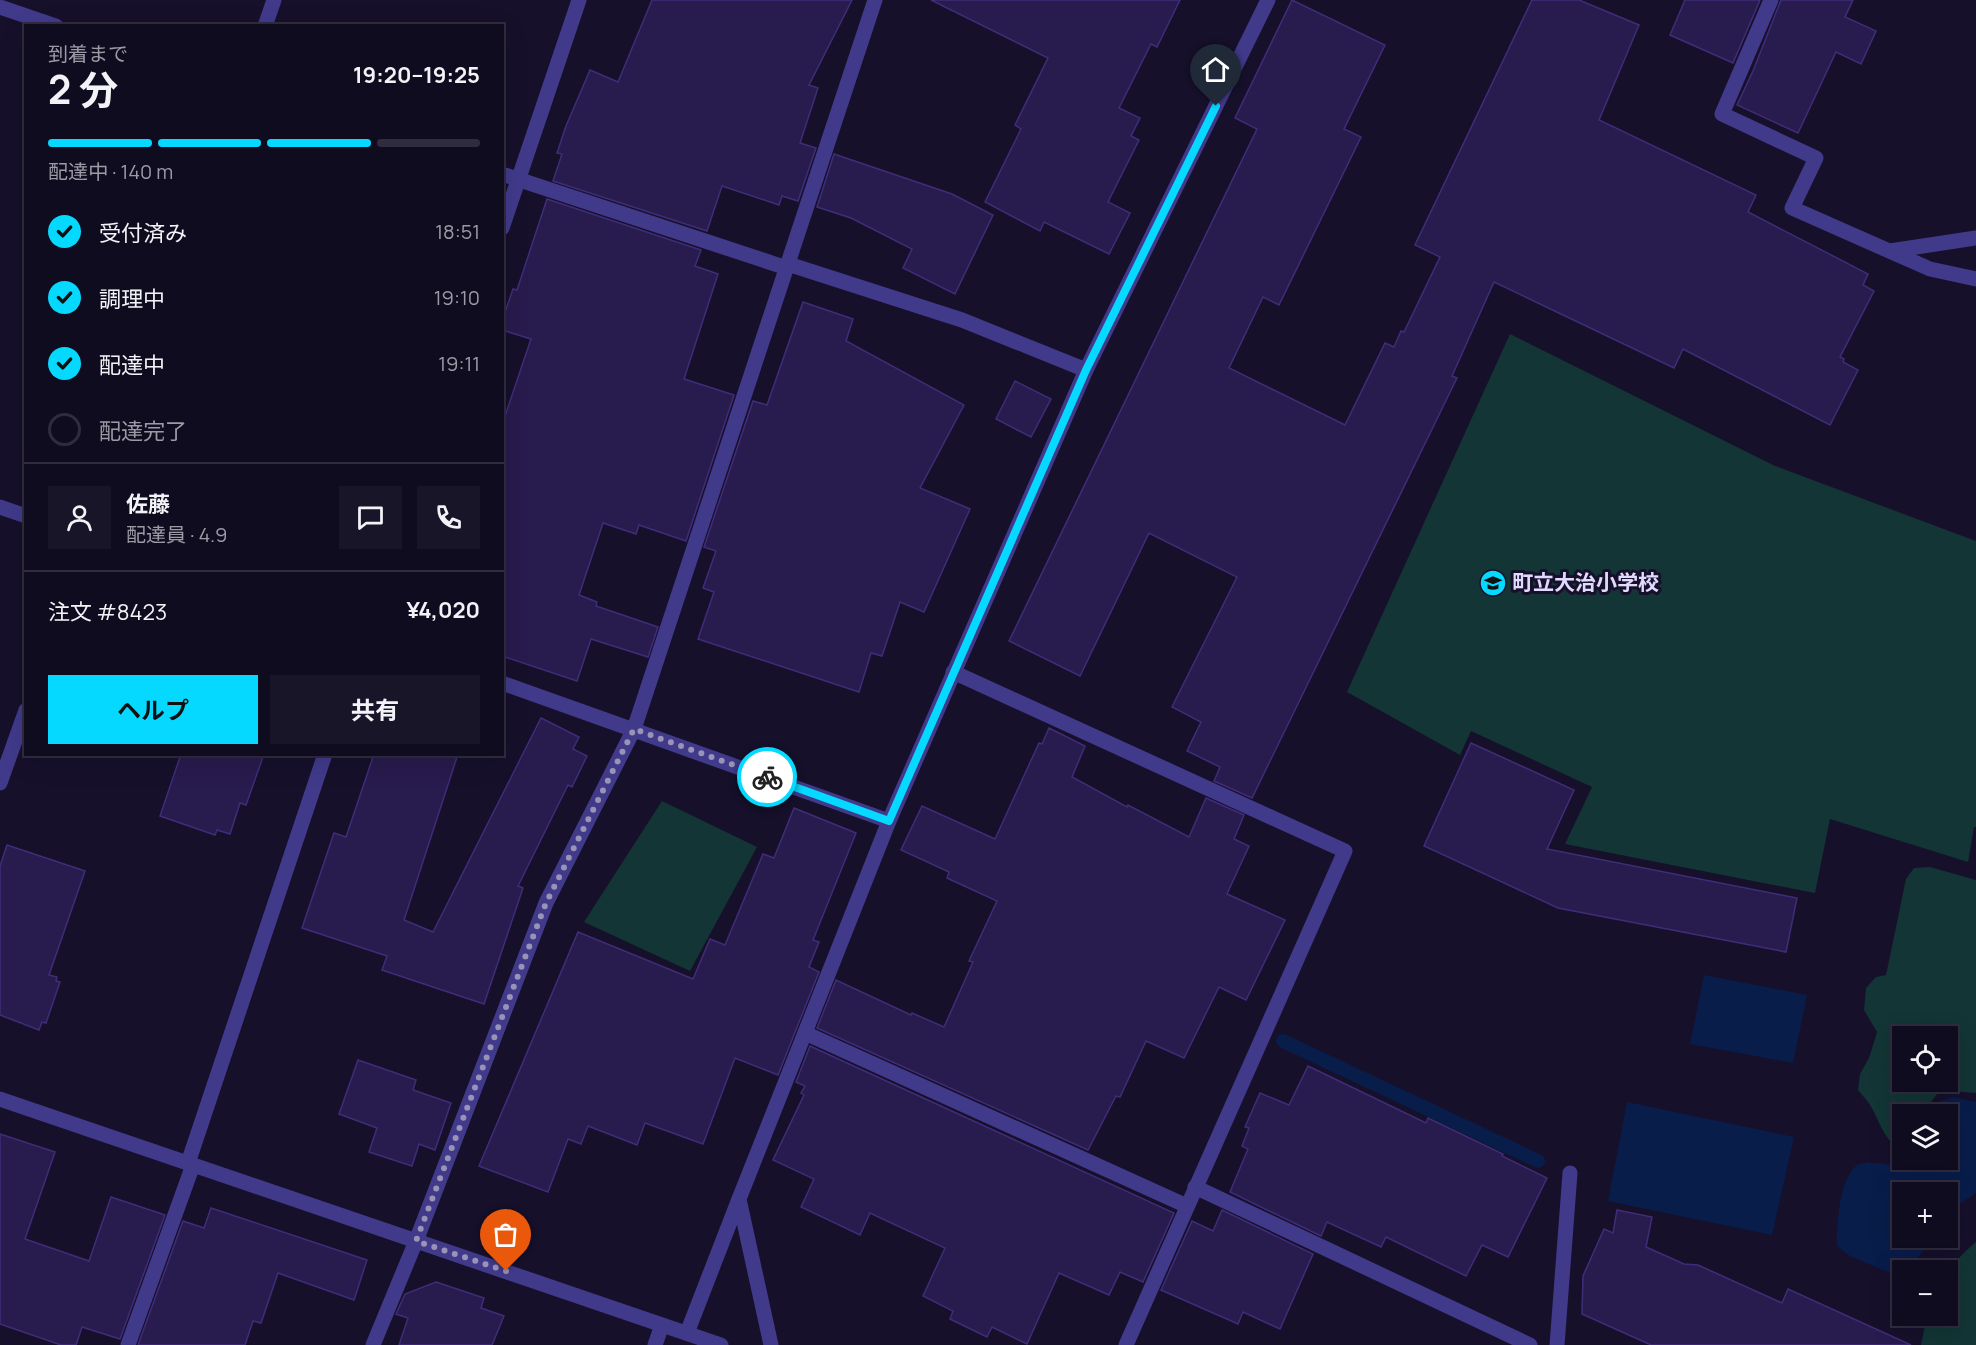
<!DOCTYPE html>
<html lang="ja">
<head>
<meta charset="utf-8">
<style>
	body { margin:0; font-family:Manrope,"Noto Sans JP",sans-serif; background:#191529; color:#f1f3f6; height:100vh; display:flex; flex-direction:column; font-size:22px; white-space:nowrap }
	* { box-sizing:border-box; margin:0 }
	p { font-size:20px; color:#9c9ba5 }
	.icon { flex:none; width:33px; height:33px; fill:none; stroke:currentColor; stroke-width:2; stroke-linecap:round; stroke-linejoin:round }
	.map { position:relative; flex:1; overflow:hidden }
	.details { position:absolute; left:24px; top:24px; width:480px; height:732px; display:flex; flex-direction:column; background:#100c20; border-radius:0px; box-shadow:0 6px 24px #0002,0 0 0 2px #302c3e }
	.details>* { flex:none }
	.tools { position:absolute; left:1892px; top:1026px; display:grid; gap:12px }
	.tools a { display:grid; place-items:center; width:66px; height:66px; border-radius:0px; background:#100c20; box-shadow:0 6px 24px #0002,0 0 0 2px #302c3e; font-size:30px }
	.pin { position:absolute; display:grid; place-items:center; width:51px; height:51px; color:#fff; margin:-62px -26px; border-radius:50% 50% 50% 0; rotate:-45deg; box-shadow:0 0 6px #0007 }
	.pin .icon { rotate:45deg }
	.courier { position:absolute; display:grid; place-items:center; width:60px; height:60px; margin:-30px; border:4px solid #06d9ff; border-radius:50%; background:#fff; color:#222; box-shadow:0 2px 8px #0007 }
	.overview em { font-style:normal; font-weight:700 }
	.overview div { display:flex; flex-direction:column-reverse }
	.overview { display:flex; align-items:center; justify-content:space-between; height:102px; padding:0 24px }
	h1 { font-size:39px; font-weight:700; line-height:45px }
	.bar { display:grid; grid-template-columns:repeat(4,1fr); gap:9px 6px; align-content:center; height:72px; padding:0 24px }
	.bar i { height:8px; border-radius:4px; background:#302c3e }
	.bar .on { background:#06d9ff }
	.bar p { grid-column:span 4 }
	.line { display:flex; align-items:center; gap:15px; padding:0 24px; border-top:2px solid #302c3e }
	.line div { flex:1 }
	.round { display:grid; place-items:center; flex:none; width:63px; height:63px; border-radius:0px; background:#191529 }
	ol { padding:0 24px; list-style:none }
	li { display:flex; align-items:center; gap:18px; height:66px }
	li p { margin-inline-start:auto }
	li .icon { padding:6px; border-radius:50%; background:#06d9ff; color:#111; stroke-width:4 }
	li:last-child { color:#9c9ba5 }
	li i { width:33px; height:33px; border:3px solid #302c3e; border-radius:50% }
	.cta { display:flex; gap:12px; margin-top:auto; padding:12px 24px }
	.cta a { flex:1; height:69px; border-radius:0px; background:#06d9ff; color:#111; font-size:24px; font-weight:700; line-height:69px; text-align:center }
	.cta a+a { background:#191529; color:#f1f3f6 }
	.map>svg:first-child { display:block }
	.green { fill:#133535; fill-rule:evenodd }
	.water { fill:#091d4b }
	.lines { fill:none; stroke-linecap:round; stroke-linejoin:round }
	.stream { stroke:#091d4b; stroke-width:14 }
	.building { fill:#281b4d; stroke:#402d79; stroke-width:1.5 }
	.minor { stroke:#413a8b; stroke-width:15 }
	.tertiary { stroke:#413a8b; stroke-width:15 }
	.done { stroke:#9993b5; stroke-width:6; stroke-dasharray:0 10.8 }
	.route { stroke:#06d9ff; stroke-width:8 }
	.labels { text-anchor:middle; stroke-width:6; stroke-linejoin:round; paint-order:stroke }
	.poi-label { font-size:21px; font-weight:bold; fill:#e0daff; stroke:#16102b; text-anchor:start }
</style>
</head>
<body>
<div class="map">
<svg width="1976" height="1345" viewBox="0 0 1976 1345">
	<rect width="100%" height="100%" fill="#16102b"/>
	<g class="green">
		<path d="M1510,334l265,132 201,75v286h-2l-6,35 -138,-43 -15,74 -250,-49 27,-57 -121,-56 -11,24 -113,-63z"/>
		<path d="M662,801l95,46 -67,124 -106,-49z"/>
		<path d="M1930,867l46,13v213l-36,-3 -18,24h-20v36c-20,-10 -22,-31 -34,-48 -3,-4 -7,-8 -10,-12l2,-16 9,-16 8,-26 -13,-22 2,-22 10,-11 10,-2 20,-96 8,-11zM1902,1036h45v46h-45z"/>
		<path d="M1976,1242v103h-55l6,-29h20c0,-40 -3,-47 29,-74z"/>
	</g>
	<g class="water">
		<path d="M1704,975l103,20 -14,68 -103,-19z"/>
		<path d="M1954,1097l22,5v91l-29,19v-20h-45v46h30l-23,32 -21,2 -38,-16 -13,-10c0,-20 2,-82 28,-83 15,-1 32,3 47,5l9,-8h26v-46h-18c6,-12 12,-14 25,-17z"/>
		<path d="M1627,1102l167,35 -22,98 -164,-34z"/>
	</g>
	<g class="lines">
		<path class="stream" d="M1283,1041l255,120"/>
	</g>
	<g class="building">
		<path d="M652,0h200l-43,85 9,3 -18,55 16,5 -18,53 -16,-5 -3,9 -57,-19 -15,45 -154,-50 9,-27 -5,-1 9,-27 24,-56 28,12z"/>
		<path d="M931,0h249l-23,47 -6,-3 -32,64 21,10 -9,18 8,4 -31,62 22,11 -21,41 -65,-32 -4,9 -55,-29 36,-73 -6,-4 33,-67z"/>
		<path d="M1292,0l93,45 -41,84 17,8 -82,168 -16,-8 -34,71 116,57 40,-82 9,4 7,-16 3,1 36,-75 -25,-12 117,-245h47l60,25 -40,95 157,75 -8,17 120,62 -5,11 11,6 -34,66 4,2 -1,3 15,8 -28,55 -147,-76 -9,19 -180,-86 -42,94 5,2 -205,420 -38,-17 6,-14 -33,-16 14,-29 -29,-15 65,-130 -88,-44 -69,143 -71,-35 248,-512 -22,-11z"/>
		<path d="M1685,0h75l-27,63 -63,-28z"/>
		<path d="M1781,0h72l-8,17 31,14 -15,33 -25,-12 -38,81 -61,-28 16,-34z"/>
		<path d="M834,154l118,40 41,21 -38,79 -52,-26 9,-19 -61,-31 -34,-11z"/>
		<path d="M547,199l154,51 -6,16 23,8 -34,105 50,16 -48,146 -47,-16 -3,9 -33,-11 -24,72 18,7 -1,4 62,21 -10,30 -57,-18 -14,42 -75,-25v-231l29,-86 -29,-9v-9l11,-32 4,1z"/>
		<path d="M803,302l50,17 -7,22 118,64 -44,83 50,21 -46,103 -24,-10 -18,54 -11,-3 -12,39 -161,-53 16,-47 -11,-4 13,-37 -12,-4 49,-146 14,4z"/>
		<path d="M1015,381l36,18 -20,38 -35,-18z"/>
		<path d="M541,718l38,19 -6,12 14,7 -15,31 -4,-2 -50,101 5,2 -39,116 -102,-34 5,-14 -85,-28 32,-95 12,4 28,-83h84l-54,166 29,12z"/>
		<path d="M1049,728l36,18 -13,31 55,30 1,-2 61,32 17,-39 38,17 -10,24 15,7 -22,48 58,26 -39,80 -27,-13 -35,71 -38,-17 -26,56 -4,-1 -28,54 -271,-122 19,-48 75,35 1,-2 32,14 29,-65 -4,-1 28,-60 -50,-23 2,-6 -48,-22 21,-44 73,33 44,-96 3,1z"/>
		<path d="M1471,743l103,47 -27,59 250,49 -11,54 -228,-44 -134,-62z"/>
		<path d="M181,754h83l-18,51 -6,-2 -10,31 -13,-4 -2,5 -55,-19z"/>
		<path d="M794,808l62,25 -43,107 6,2 -10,25 10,5 -41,103 -43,-17 -32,86 -58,-21 -8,22 -49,-19 -7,18 -13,-5 -20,53 -69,-26 99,-234 115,47 17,-40 15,6 38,-91 11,4z"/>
		<path d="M7,845l78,26 -36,104 8,2 -1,4 4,1 -14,41 -4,-1 -3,8 -39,-15v-149z"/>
		<path d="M810,1046l364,167 -31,69 -23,-10 -11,23 -50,-22 -32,71 -35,-17 -5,10 -37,-18 3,-8 -30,-15 22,-48 -75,-35 -10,22 -59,-28 13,-28 -41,-19 31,-65 -3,-2 4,-7 -9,-4z"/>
		<path d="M358,1060l58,20 -3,10 38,13 -16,47 -16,-6 -7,22 -43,-14 8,-24 -38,-14z"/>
		<path d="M1308,1066l118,57 2,-5 75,36 -1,2 45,22 -39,79 -26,-12 -16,31 -80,-39 -5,10 -54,-25 -6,14 -91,-44 18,-43 -6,-3 7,-18 -4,-1 15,-34 29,12z"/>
		<path d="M0,1134l55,18 -30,87 64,22 22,-64 54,18 -45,124 -38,-12 -6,18h-15l-61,-21z"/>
		<path d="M211,1208l156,52 -13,40 -76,-27 -17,50 -8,-2 -8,24h-107l45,-124 21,7z"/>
		<path d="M1222,1210l91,44 -33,75 -37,-17 -5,12 -77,-34 31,-69 21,10z"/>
		<path d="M1617,1210l35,7 -6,30 38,17 14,1 84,38 6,-14 123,56h-260l-69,-31 1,-38 21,-47 9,4z"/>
		<path d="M436,1282l48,16 -3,10 23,8 -12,29h-93l9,-27 -12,-4 9,-20z"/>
	</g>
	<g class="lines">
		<g class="minor">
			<path d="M1771,0l-49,114 94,44 -24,50 138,61 46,10"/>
			<path d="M0,7l56,19"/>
			<path d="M265,26l9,-26"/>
			<path d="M502,174l285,94"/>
			<path d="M502,228l77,-228"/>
			<path d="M1890,251l86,-13"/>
			<path d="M788,264l174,56 124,50"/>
			<path d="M0,507l26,9"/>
			<path d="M953,672l392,179 -219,494"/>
			<path d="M502,683l387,138"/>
			<path d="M0,783l26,-73"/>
			<path d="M805,1033l382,173"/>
			<path d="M188,1163l137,-409"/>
			<path d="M1195,1187l335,158"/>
			<path d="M687,1333l52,-134"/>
			<path d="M128,1345l65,-180"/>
			<path d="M373,1345l43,-104 130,-338 88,-174 241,-729"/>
			<path d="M655,1345l7,-20"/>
			<path d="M771,1345l-32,-146 150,-378 197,-451 182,-370"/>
			<path d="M1557,1345l13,-172"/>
		</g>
		<path class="tertiary" d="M0,1099l721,246"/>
	</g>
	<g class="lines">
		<path class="done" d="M506,1271l-90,-30 130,-338 88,-174 133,48"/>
		<path class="route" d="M767,777l122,44 197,-451 130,-264"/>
	</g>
	<defs>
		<symbol id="school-disc" viewBox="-11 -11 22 22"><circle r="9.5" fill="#06d9ff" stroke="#16102b"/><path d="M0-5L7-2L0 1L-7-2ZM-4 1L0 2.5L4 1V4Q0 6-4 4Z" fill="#111"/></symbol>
	</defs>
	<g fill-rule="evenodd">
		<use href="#school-disc" x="1478" y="568" width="30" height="30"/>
	</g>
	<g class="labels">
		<g class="poi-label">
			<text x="1512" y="590">町立大治小学校</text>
		</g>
	</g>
</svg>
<div class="tools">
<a><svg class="icon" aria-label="locate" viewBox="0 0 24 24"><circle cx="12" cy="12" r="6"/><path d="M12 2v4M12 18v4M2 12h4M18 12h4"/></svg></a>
<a><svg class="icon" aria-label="layers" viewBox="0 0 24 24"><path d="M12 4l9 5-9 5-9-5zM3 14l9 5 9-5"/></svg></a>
<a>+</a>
<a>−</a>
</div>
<div class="pin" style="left:506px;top:1271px;background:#ea580c"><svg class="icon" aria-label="bag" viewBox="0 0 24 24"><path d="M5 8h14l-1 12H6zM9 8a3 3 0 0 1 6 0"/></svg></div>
<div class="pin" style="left:1216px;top:106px;background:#1f2937"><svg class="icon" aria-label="home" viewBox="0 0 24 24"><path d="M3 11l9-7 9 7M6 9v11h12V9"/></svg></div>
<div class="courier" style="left:767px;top:777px"><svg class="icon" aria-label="bike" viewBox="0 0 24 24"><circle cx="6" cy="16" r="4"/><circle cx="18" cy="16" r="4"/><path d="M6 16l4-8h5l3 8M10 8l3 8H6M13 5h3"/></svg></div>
<section class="details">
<div class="overview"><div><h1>2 分</h1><p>到着まで</p></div><em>19:20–19:25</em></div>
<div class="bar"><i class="on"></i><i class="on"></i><i class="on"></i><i></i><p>配達中 · 140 m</p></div>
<ol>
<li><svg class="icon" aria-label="check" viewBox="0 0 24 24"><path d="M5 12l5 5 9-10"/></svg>受付済み<p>18:51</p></li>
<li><svg class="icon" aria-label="check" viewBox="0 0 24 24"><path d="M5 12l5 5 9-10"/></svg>調理中<p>19:10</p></li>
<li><svg class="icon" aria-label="check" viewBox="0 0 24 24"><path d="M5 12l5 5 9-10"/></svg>配達中<p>19:11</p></li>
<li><i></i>配達完了</li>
</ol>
<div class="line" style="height:108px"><a class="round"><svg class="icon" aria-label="person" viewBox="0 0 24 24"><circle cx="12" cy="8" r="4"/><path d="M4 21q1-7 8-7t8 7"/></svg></a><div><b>佐藤</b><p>配達員 · 4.9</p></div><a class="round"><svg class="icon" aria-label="chat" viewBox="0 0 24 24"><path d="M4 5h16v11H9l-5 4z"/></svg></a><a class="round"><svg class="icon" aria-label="phone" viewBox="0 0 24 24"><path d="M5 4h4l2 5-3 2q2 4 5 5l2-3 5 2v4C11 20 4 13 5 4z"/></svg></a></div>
<div class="line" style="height:78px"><div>注文 #8423</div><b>¥4,020</b></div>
<div class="cta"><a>ヘルプ</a><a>共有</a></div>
</section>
</div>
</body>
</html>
